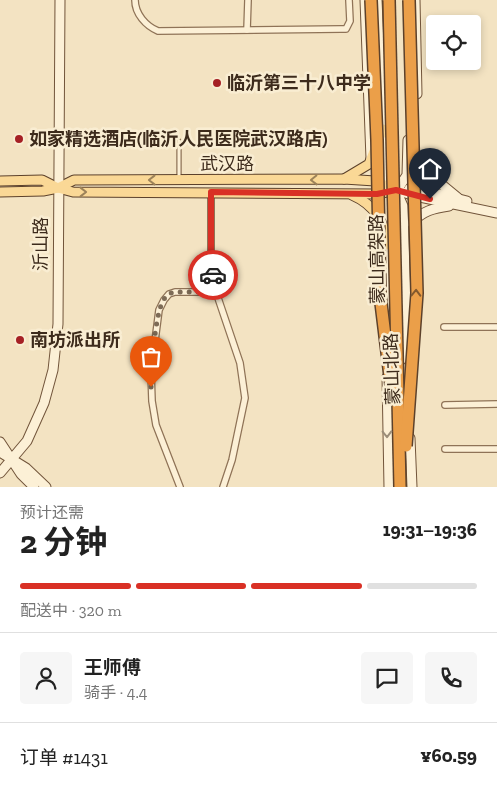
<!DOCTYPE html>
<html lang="zh">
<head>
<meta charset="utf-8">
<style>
	body { margin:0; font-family:"Zilla Slab","Noto Sans SC",serif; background:#f6f6f6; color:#222; height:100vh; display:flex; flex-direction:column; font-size:19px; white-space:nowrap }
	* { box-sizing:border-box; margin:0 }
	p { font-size:16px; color:#767676 }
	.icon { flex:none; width:28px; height:28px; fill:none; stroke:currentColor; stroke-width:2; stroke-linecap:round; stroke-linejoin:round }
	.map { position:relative; height:487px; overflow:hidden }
	.details { display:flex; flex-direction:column; background:#fff; flex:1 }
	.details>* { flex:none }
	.controls { position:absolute; left:426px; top:15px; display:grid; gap:10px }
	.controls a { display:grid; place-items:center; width:55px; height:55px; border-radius:5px; background:#fff; box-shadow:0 2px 8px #0003; font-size:25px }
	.pin { position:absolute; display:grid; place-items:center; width:42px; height:42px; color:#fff; margin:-51px -21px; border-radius:50% 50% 50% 0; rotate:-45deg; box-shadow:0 0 5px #0007 }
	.pin .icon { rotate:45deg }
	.courier { position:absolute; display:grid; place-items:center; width:50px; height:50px; margin:-25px; border:4px solid #d93025; border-radius:50%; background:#fff; color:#222; box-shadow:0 1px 6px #0007 }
	.summary em { font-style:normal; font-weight:700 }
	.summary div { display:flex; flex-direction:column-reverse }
	.summary { display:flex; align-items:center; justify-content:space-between; height:85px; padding:0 20px }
	h1 { font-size:32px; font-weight:700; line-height:38px }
	.bar { display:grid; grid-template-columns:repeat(4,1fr); gap:8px 5px; align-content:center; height:60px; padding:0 20px }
	.bar i { height:6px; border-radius:4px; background:#e0e0e0 }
	.bar .selected { background:#d93025 }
	.bar p { grid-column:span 4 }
	.line { display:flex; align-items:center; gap:12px; padding:0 20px; border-top:1px solid #e0e0e0 }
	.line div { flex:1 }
	.round { display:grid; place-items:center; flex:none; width:52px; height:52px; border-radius:5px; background:#f6f6f6 }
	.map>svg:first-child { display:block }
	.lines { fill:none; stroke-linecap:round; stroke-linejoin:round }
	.lane-casing { stroke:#8f7357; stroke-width:5.5 }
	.street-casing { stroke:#8f7357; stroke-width:8 }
	.secondary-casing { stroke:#71543a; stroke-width:11 }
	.primary-casing { stroke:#5c412b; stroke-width:11 }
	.lane { stroke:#fcf0d6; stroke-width:3 }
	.street { stroke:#fcf0d6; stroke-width:5.5 }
	.secondary { stroke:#fcf0d6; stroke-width:9 }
	.primary { stroke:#fad896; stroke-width:9 }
	.highway-bridge-casing { stroke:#5c412b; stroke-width:14; stroke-linecap:butt }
	.highway-bridge { stroke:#eb9f49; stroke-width:11 }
	.oneway { stroke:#9c8259 }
	.oneway2 { stroke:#83592e }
	.oneway3 { stroke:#9c8e79 }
	.done { stroke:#7d6b56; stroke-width:5; stroke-dasharray:0 9 }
	.route { stroke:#d93025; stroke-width:6 }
	.poi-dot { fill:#a52024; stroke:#f9edd2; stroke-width:2 }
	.labels { text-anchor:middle; stroke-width:5; stroke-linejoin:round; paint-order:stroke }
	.poi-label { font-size:18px; font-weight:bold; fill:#3d2b1c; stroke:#f9edd2; text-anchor:start }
	.street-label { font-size:18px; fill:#3d2b1c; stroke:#f9edd2 }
</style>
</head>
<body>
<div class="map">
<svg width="497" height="487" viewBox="0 0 497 487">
	<rect width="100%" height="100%" fill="#f3e3c2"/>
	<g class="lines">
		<defs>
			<path id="lane" d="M179,177v-36"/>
			<g id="street">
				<path d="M135,0c0,14 11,26 23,31l183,-2h5l4,-8 -1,-21"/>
				<path d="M247,30l1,-30"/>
				<path d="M211,192v68l5,32 24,71 5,35 -13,62 -9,27"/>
				<path d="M444,327h53"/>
				<path d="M445,405l52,-1"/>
				<path d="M445,449h52"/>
				<path d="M180,487l-24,-62 -4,-24 -1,-29 8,-62 5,-10 5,-6 6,-2h41"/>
			</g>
			<g id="secondary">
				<path d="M365,0l6,159"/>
				<path d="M377,0l8,173 11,17 7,16 5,154"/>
				<path d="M415,0l2,94"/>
				<path d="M414,155l10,15 34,28"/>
				<path d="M409,189l7,-1 51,13"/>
				<path d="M396,190l19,6 82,17"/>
				<path d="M394,195l13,-20 1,-35"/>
				<path d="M412,223c10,-12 22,-15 37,-17"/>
				<path d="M387,314l1,-77"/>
				<path d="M387,377l2,110"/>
				<path d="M410,438l2,49"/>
				<path d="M0,442l21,32 13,13"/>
				<path d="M0,452l26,16 20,19"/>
				<path d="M0,473l27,-32 17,-38 9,-33 5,-46 2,-324"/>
			</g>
			<g id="primary">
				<path d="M344,179l25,-15 14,-35"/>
				<path d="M0,181l42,-1 16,8 16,-8 270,-1 31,2 21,9"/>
				<path d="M0,192l43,-1 15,-3 15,4 304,2 19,-4"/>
				<path d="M352,195c23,10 32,27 36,50"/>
			</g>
		</defs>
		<use href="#lane" class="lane-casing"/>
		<use href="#street" class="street-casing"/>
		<use href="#secondary" class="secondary-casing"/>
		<use href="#primary" class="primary-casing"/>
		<use href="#lane" class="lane"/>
		<use href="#street" class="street"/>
		<use href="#secondary" class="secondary"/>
		<use href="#primary" class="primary"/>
		<defs>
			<g id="highway-bridge">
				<path d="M371,0l6,140 3,155 11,90"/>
				<path d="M389,0l11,487"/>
				<path d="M406,446l11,-153 -8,-293"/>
			</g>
		</defs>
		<use href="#highway-bridge" class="highway-bridge-casing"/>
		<use href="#highway-bridge" class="highway-bridge"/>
	</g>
	<defs><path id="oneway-chevron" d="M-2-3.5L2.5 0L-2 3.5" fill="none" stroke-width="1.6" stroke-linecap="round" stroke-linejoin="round" transform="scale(1.25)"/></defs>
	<g class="oneway">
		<use href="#oneway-chevron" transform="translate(152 180) rotate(-180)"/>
		<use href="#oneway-chevron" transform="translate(314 180) rotate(179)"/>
		<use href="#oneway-chevron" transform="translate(83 192)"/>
	</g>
	<use class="oneway2" href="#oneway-chevron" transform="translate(416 293) rotate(-89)"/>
	<use class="oneway3" href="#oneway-chevron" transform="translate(387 434) rotate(89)"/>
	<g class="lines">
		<path class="done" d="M151,387c0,-18 4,-72 12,-86 3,-6 7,-8 12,-9h41l-3,-17"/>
		<path class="route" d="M213,275l-2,-15v-68l166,2 19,-4 34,9"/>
	</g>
	<g class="poi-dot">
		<circle cx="217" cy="83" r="5"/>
		<circle cx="19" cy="139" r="5"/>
		<circle cx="20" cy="340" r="5"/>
	</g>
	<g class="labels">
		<g class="poi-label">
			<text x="227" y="89">临沂第三十八中学</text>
			<text x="29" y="145">如家精选酒店(临沂人民医院武汉路店)</text>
			<text x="30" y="346">南坊派出所</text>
		</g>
		<g class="street-label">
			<text x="227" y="170">武汉路</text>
			<text transform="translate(41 244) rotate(-90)" y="6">沂山路</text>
			<text transform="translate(377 259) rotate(-91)" y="6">蒙山高架路</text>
			<text transform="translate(392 369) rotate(-92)" y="6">蒙山北路</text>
		</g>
	</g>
</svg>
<div class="controls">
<a><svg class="icon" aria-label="locate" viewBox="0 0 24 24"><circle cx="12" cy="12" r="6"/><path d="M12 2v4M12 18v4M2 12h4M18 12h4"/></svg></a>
</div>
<div class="pin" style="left:151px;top:387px;background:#ea580c"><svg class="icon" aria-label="bag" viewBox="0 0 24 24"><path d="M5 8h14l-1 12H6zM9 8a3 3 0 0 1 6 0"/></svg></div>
<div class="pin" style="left:430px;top:199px;background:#1f2937"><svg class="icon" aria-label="home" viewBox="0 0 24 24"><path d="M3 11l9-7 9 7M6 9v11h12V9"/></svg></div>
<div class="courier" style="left:213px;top:275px"><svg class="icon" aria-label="car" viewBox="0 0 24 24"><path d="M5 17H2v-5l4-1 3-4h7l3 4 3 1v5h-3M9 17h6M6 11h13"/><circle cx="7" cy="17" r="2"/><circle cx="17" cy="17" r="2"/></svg></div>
</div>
<section class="details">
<div class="summary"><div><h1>2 分钟</h1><p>预计还需</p></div><em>19:31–19:36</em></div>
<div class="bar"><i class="selected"></i><i class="selected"></i><i class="selected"></i><i></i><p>配送中 · 320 m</p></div>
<div class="line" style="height:90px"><a class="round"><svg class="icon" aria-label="person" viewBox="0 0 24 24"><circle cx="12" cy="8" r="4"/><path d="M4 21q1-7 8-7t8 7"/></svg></a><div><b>王师傅</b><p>骑手 · 4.4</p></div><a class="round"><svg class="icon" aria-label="chat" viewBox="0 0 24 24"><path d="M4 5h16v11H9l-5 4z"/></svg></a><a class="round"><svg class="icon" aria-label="phone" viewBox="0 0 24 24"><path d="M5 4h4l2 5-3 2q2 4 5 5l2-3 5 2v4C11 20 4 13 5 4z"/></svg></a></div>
<div class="line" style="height:65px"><div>订单 #1431</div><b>¥60.59</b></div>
</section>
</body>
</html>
